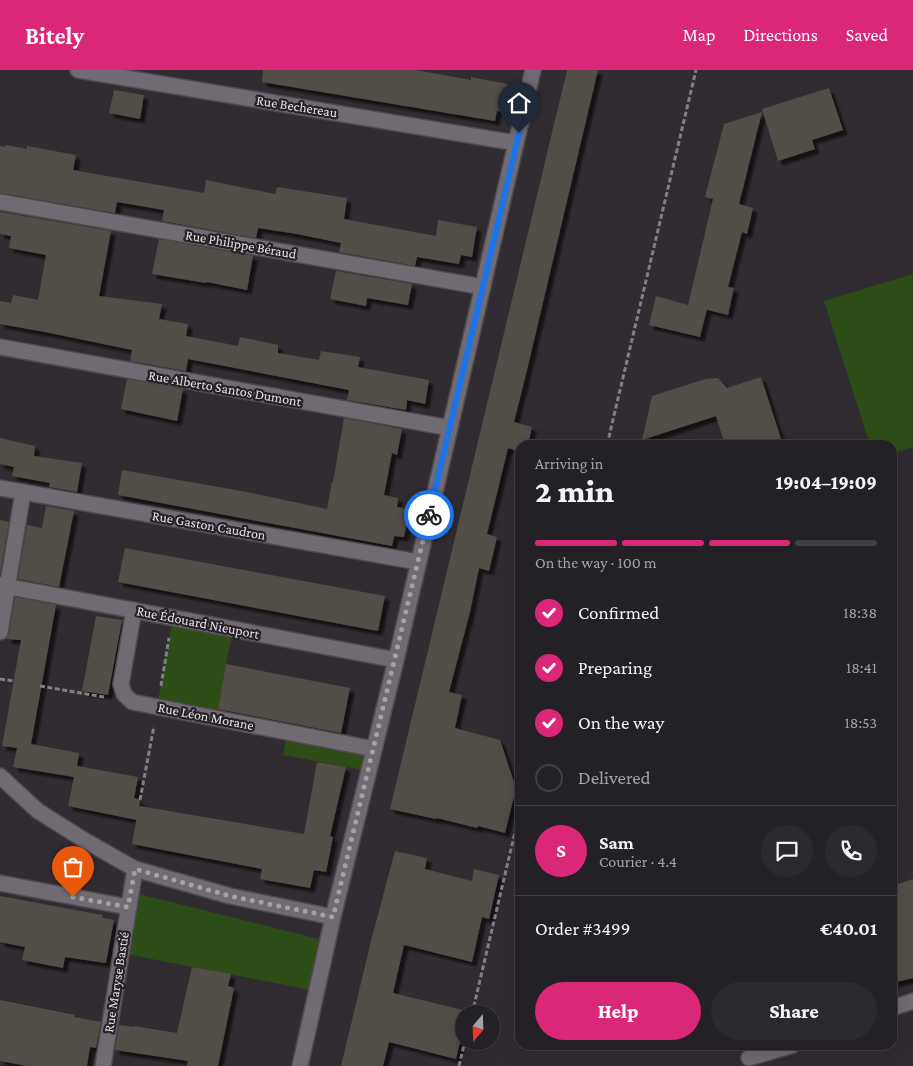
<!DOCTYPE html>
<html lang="en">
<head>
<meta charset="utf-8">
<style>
	body { margin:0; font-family:"Crimson Pro",serif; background:#2c292e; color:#f1f3f6; height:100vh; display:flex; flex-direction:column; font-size:19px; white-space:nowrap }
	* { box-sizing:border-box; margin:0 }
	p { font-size:16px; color:#a3a3a7 }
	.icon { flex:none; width:28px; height:28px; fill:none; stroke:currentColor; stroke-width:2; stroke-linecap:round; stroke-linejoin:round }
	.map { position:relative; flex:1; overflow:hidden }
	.side { position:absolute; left:515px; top:370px; width:382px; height:610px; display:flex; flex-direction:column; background:#242126; border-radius:15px; box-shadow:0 5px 20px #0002,0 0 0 1px #413e43 }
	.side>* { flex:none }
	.needle { width:32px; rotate:199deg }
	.controls { position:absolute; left:455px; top:935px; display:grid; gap:10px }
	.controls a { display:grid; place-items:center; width:45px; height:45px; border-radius:50%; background:#242126; box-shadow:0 5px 20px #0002,0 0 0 1px #413e43; font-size:25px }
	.pin { position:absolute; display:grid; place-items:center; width:42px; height:42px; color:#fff; margin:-51px -21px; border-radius:50% 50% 50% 0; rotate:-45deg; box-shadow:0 0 5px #0007 }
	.pin .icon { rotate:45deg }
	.courier { position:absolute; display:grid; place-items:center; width:50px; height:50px; margin:-25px; border:4px solid #1a73e8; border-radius:50%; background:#fff; color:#222; box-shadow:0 1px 6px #0007 }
	.headline em { font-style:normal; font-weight:800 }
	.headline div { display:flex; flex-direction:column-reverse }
	.headline { display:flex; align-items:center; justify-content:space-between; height:85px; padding:0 20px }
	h1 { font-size:32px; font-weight:800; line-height:38px }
	.bar { display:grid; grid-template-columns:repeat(4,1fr); gap:8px 5px; align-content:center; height:60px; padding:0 20px }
	.bar i { height:6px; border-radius:4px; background:#413e43 }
	.bar .active { background:#db2777 }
	.bar p { grid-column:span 4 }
	.line { display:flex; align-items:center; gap:12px; padding:0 20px; border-top:1px solid #413e43 }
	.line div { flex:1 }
	.round { display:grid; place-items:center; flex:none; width:52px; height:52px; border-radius:26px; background:#2c292e }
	ol { padding:0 20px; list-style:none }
	li { display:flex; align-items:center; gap:15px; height:55px }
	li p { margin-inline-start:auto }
	li .icon { padding:5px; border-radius:50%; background:#db2777; color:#fff; stroke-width:4 }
	li:last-child { color:#a3a3a7 }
	li i { width:28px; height:28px; border:2px solid #413e43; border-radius:50% }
	.primary-button { display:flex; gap:10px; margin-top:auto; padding:10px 20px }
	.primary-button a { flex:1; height:58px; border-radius:30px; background:#db2777; color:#fff; font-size:20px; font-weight:800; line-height:58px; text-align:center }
	.primary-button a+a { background:#2c292e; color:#f1f3f6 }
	header { display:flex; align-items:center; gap:30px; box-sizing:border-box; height:70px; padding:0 25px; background:#db2777; color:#fff }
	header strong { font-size:24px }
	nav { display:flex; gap:28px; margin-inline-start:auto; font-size:18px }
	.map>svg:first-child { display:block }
	.green { fill:#2e4c15 }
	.building { fill:#524d46; filter:url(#shadow) }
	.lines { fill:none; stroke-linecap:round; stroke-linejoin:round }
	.service-casing { stroke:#4d494f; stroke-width:18 }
	.minor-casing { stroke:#4d494f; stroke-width:18 }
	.path { stroke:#817d83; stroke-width:3; stroke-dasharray:5 2.5; stroke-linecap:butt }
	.service { stroke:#706a72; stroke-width:15 }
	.minor { stroke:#706a72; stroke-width:15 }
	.done { stroke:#a5a2a6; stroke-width:5; stroke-dasharray:0 9 }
	.route { stroke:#1a73e8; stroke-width:6 }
	.labels { text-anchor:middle; stroke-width:4.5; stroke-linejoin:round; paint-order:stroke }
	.street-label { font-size:14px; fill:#e4e1e5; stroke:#272228 }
</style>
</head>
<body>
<header>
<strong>Bitely</strong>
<nav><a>Map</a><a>Directions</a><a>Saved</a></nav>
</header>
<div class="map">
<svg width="913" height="996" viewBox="0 0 913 996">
	<defs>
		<filter id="shadow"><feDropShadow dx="4.5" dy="4.5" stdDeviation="1" flood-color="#0009"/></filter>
	</defs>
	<rect width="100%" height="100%" fill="#302c32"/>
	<g class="green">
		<path d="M913,204v173l-20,6 -1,-8h-22l-46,-144z"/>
		<path d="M173,547l60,12 -17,89 -59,-11z"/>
		<path d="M287,662l87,17 -5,22 -86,-16z"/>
		<path d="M131,822l196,49 -11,50 -195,-38z"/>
	</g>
	<g class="building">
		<path d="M263,0h153l55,10v-3l41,8 -6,28 -9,-2 -2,10 -233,-39z"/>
		<path d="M567,0h31l-71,300 -13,52 18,5 -4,18h-8v7l-12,-4 -21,86 10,3 -8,34 -10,-3 -9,44 -21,80 13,3 -7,33 45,12 16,48 -11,45 -27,-7 -1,2 -40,-10 -1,1 -46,-10z"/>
		<path d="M829,18l14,42 -31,10 3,9 -37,12 -16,-52z"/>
		<path d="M114,20l30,5 -4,24 -31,-6z"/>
		<path d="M762,42l-23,92 14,4 -6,26 -5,-2 -14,55 6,1 -6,27 -28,-7 7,1 -7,28 -51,-12 7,-29 32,9 25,-106 -8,-2 19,-73z"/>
		<path d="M6,75l21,4v-3l49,9 -3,15 131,23 2,-13 69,14 2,-7 70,11 -3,21 92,17 2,-16 39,7 -5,30 -11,-2 -2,9 -42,-7 -2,9 -76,-14 2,-9 -44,-9 -39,-6 -2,10 -94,-17 2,-11 -47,-8 -2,11 -115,-20v-47l5,1z"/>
		<path d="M0,142l111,19 -12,65 63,8 -3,15 29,5 -2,12 52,10 2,-9 38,8v8l41,7 2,-9 39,6 -2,10 71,13 -4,24 -18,-4 -1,10 -59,-10 2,-10 -161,-31 -2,12 -56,-10 2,-11 -87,-18 -45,-8v-23l11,2 2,-8 25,5 8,-45 -37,-7 2,-12 -11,-2z"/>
		<path d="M159,169l94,17 -6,34 -40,-8 -1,1 -54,-9z"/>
		<path d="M336,201l76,13 -4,21 -41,-7 -1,8 -36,-7z"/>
		<path d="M761,307l22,68h-58l-9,-29 -74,24 10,-44 53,-17 13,-1 9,10z"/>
		<path d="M127,309l56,10 -6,32 -56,-12z"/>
		<path d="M344,348l58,11 -5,26 -5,-2 -8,42 14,3 -1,9 13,2 -6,28 -10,-1 -2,10 -274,-51 4,-25 125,22 80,17 5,-27h1z"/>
		<path d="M0,368l35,8 -1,10 48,7 -5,29 -28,-5 1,-4 -38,-7 2,-9 -14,-3z"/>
		<path d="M46,436l28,5 -15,76 -41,-8 9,-54 15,3z"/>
		<path d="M0,450l9,2 -9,52z"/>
		<path d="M125,478l260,48 -7,35 -260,-49z"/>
		<path d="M15,527l41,8 -25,139 48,9 -2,13 61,11 -4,21 6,2 -3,20 -69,-14 6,-29 -61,-10 4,-19 -15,-2 19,-106 -15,-1 3,-5z"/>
		<path d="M96,546l26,4 -14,75 -26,-4z"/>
		<path d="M226,594l124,24 -9,45 -123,-24z"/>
		<path d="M317,692l29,5 -16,69 3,1 -7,35 -12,-2 -4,18 -50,-9 2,-10 -130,-25 7,-38 165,28z"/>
		<path d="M395,781l32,7 -2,11 47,12 2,-12 25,6 -10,44 -7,-2 -10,45 -68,-17 -11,48 74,18 -1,3h-2v11l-8,34 -67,-17 -6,24h-42l30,-125z"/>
		<path d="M913,809v99l-21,5v-97z"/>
		<path d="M0,826l102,19 1,3 11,2 -8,43 -41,-6 -2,11 -41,-8 3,-13 -25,-5z"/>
		<path d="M192,897l39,7 -3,12 6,2 -16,78h-31l1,-5 -73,-11 4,-25 15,2v-1l43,7z"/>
		<path d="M0,930l75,15 -1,2 27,5 -5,26 -6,-1 -3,19h-60l-27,-5z"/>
	</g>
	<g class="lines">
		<defs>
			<g id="service">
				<path d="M134,540l-13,74 3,10 8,8 242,47"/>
				<path d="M0,813l128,24"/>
				<path d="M892,938l21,-7"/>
				<path d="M749,988l44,-13"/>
			</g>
			<g id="minor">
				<path d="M78,0l438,73"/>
				<path d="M0,132l483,85"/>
				<path d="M0,277l450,81"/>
				<path d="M0,418l418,74"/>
				<path d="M0,515l396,75"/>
				<path d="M0,562l23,-140"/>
				<path d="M0,706l38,35 46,29 51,29 95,27 103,21"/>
				<path d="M103,996l32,-197"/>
				<path d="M300,996l33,-149 63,-257 137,-590"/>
			</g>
		</defs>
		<use href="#service" class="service-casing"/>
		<use href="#minor" class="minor-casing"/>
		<g class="path">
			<path d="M607,375l89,-375"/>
			<path d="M0,609l14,2"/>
			<path d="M40,616l64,11"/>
			<path d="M161,616l8,-48"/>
			<path d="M140,730l14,-74"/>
			<path d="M472,944l48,-203"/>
			<path d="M459,996l6,-25"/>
		</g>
		<use href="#service" class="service"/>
		<use href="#minor" class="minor"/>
	</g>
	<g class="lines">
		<path class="done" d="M73,827l55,10 7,-38 95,27 103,21 96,-402"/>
		<path class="route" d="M429,445l90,-382"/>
	</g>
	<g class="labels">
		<g class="street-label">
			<text transform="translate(297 36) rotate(9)" y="5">Rue Bechereau</text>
			<text transform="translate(241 174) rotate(10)" y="5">Rue Philippe Béraud</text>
			<text transform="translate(225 318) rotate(10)" y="5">Rue Alberto Santos Dumont</text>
			<text transform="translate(209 455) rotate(10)" y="5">Rue Gaston Caudron</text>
			<text transform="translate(198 552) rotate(11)" y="5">Rue Édouard Nieuport</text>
			<text transform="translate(206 646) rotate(11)" y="5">Rue Léon Morane</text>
			<text transform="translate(116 912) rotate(-81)" y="5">Rue Maryse Bastié</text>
		</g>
	</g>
</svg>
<div class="controls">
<a><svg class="needle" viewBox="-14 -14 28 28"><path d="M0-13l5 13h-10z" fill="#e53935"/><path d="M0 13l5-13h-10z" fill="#a3a3a7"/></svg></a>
</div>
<div class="pin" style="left:73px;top:827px;background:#ea580c"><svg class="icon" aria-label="bag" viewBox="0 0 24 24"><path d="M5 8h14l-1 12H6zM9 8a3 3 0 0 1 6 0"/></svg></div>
<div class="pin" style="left:519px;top:63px;background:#1f2937"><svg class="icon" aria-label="home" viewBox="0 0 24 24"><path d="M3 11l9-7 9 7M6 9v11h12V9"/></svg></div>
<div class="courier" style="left:429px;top:445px"><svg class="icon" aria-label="bike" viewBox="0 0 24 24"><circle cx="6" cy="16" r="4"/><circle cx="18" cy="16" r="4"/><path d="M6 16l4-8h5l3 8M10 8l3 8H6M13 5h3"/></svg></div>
<section class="side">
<div class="headline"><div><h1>2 min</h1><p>Arriving in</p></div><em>19:04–19:09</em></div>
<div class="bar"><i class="active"></i><i class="active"></i><i class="active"></i><i></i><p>On the way · 100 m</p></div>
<ol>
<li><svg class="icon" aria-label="check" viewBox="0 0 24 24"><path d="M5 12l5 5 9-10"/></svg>Confirmed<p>18:38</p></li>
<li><svg class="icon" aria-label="check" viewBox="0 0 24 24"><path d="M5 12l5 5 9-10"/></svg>Preparing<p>18:41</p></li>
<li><svg class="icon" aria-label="check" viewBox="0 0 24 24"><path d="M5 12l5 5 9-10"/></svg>On the way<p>18:53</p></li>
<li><i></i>Delivered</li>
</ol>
<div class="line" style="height:90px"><b class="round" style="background:#db2777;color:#fff">S</b><div><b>Sam</b><p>Courier · 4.4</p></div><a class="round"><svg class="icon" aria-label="chat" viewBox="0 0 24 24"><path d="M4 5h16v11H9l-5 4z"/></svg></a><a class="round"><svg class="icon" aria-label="phone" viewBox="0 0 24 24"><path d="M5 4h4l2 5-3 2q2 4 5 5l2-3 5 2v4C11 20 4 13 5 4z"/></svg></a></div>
<div class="line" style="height:65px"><div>Order #3499</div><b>€40.01</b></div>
<div class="primary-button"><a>Help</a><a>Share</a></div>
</section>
</div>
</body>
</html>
